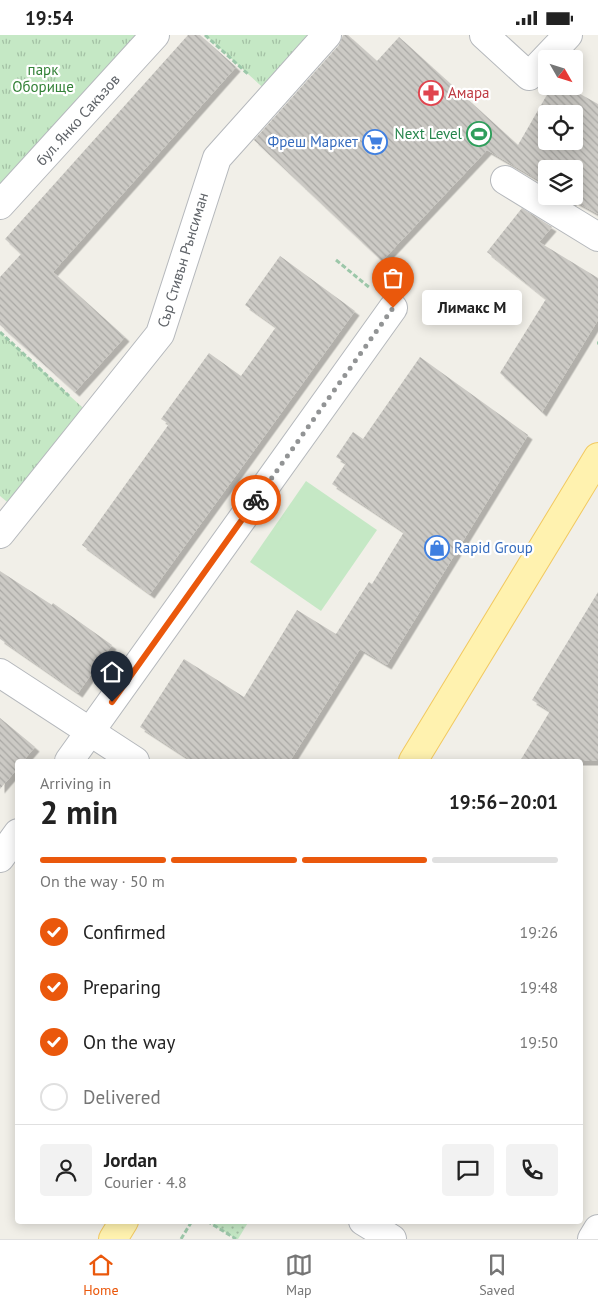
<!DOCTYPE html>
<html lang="en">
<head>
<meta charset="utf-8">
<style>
	body { margin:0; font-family:"PT Sans",sans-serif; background:#f2f2f2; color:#222; height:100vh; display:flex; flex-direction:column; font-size:19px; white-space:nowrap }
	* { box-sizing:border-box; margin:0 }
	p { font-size:16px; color:#767676 }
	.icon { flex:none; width:28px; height:28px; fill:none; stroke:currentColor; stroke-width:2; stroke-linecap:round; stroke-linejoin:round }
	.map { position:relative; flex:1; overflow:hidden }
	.drawer { position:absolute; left:15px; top:724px; width:568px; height:465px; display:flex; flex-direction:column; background:#fff; border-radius:5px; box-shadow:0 2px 12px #0003 }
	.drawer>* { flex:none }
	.needle { width:32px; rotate:129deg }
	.tools { position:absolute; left:538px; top:15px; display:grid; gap:10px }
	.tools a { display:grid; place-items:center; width:45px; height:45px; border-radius:5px; background:#fff; box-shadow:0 2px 12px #0003; font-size:25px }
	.pin { position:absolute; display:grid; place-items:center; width:42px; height:42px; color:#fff; margin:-51px -21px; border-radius:50% 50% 50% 0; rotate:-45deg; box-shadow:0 0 5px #0007 }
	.pin .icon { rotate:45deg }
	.courier { position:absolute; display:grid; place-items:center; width:50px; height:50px; margin:-25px; border:4px solid #ea580c; border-radius:50%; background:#fff; color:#222; box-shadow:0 1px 6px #0007 }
	.bubble { position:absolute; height:35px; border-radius:5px; background:#fff; box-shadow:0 2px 12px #0003; font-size:16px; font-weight:700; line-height:35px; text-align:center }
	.summary em { font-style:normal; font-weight:700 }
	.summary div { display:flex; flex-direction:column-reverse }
	.summary { display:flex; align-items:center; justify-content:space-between; height:85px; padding:0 25px }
	h1 { font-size:32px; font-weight:700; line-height:38px }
	.bar { display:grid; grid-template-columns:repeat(4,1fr); gap:8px 5px; align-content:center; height:60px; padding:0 25px }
	.bar i { height:6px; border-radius:4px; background:#e0e0e0 }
	.bar .active { background:#ea580c }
	.bar p { grid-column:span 4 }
	.line { display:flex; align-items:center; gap:12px; padding:0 25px; border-top:1px solid #e0e0e0 }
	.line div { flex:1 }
	.round { display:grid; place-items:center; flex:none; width:52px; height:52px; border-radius:5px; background:#f2f2f2 }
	ol { padding:0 25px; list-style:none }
	li { display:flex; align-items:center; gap:15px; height:55px }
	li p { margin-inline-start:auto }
	li .icon { padding:5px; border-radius:50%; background:#ea580c; color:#fff; stroke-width:4 }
	li:last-child { color:#767676 }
	li i { width:28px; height:28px; border:2px solid #e0e0e0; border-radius:50% }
	.status { display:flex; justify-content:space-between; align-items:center; height:35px; padding:0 25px; background:#fff; direction:ltr }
	.status svg { height:14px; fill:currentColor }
	.tab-bar { display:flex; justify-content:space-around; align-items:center; height:70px; border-top:1px solid #e0e0e0; background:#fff; font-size:14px; color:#767676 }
	.tab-bar a { display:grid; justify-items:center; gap:2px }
	.tab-bar .active { color:#ea580c }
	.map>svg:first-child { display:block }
	.grass { fill:url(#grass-dots) }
	.park { fill:url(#park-tufts) }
	.pitch { fill:#c5e8c5 }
	.building { fill:url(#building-back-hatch); fill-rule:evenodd; filter:url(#shadow) }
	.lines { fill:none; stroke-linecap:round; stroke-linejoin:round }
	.minor-casing { stroke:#b5b8bc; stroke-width:30 }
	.major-casing { stroke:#f2c960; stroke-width:30 }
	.path { stroke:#9cc7a9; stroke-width:3; stroke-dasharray:5 2.5; stroke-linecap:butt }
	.minor { stroke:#fff; stroke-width:28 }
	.major { stroke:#fff2af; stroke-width:28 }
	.done { stroke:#929495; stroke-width:5; stroke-dasharray:0 9 }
	.route { stroke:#ea580c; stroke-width:6 }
	.labels { text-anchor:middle; stroke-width:4.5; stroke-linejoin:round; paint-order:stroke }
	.park-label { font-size:15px; fill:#348238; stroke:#fff }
	.health-label { font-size:15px; fill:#be3a42; stroke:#fff; text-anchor:start }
	.street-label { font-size:15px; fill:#5f6368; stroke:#fff }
	.leisure-label { font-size:15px; fill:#27864d; stroke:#fff; text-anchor:end }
	.shop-label { font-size:15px; fill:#366cbe; stroke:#fff; text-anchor:end }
</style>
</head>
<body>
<div class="status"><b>19:54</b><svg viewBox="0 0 49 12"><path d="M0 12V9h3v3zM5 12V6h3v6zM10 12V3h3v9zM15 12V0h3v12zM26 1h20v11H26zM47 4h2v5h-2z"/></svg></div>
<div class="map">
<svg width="598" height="1204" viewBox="0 0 598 1204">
	<defs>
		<pattern id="grass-dots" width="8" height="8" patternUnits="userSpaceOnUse" patternTransform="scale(1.25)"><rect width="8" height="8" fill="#c5e8c5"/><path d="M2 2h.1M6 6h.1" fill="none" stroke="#a3c0a4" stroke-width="1.8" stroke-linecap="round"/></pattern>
		<pattern id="park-tufts" width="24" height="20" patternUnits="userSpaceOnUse" patternTransform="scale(1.25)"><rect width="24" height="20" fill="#c5e8c5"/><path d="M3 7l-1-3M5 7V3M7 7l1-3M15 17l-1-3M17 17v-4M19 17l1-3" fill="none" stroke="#a3c0a4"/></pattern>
		<pattern id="building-back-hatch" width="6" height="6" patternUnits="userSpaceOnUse" patternTransform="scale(1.25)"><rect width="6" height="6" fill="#cccac5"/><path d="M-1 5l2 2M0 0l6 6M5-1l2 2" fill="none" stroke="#a9a8a4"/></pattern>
		<filter id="shadow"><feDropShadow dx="4.5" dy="4.5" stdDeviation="0" flood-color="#0004"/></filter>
	</defs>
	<rect width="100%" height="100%" fill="#f1efe8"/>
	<path class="grass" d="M207,1186h42l-11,18h-2z"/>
	<g class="park">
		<path d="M0,0h141l-141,156z"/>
		<path d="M205,0h122l-56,60z"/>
		<path d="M0,297l94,86 -76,93 -18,-15z"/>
	</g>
	<path class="pitch" d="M306,446l71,49 -56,81 -71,-49z"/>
	<g class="building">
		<path d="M188,0h12l36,32 -183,205 72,65 -50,55 -75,-67v-48l21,-23 -16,-15z"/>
		<path d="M343,0h5l29,26 22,-24 119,108 34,-59h14l32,18v110l-25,-14 -2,2 -10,-6h13v-27h-28v18l-5,-3 1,-2 -55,-32 -105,111 -128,-121 85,-95zM546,79h28v27h-28z"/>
		<path d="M522,173l30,19 -13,15 59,36v42l-56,92 -42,-39 46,-74 -59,-47z"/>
		<path d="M280,221l75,55 -205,283 -68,-49 87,-121 -8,-5 48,-66 32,23 35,-49 -31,-22z"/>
		<path d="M420,322l108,78 -141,230 -27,-16 -70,112h-98l-52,-34 44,-68 60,38 53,-87 39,24 33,-52 3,2 32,-52 -72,-48 14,-21 -10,-6 17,-25 10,7z"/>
		<path d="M0,536l52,34 1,-2 59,42 -34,48 -78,-54z"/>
		<path d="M598,557v169h-78l30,-50 -18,-11z"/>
		<path d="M0,683l35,29 -12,14h-5v7l-18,21z"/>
	</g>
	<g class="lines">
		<defs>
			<g id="minor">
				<path d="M484,0l45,41 39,-41"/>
				<path d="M505,145l93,57"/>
				<path d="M0,170l155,-170"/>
				<path d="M0,499l160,-200 57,-176 110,-123"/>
				<path d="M0,638l135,88"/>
				<path d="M69,726l324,-453"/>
				<path d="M0,823l18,-25"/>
				<path d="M363,1186l29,18"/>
				<path d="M592,1204l6,-10"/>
			</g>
			<g id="major">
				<path d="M413,726l185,-304"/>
				<path d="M113,1204l11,-18"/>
			</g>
		</defs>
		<use href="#minor" class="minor-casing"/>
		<use href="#major" class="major-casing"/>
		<g class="path">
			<path d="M205,0l43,39"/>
			<path d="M336,225l34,28"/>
			<path d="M0,297l69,64"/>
			<path d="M597,308h1"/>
			<path d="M207,1186l29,18"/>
			<path d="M181,1204l11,-18"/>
		</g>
		<use href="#minor" class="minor"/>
		<use href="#major" class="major"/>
	</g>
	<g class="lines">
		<path class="done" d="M256,465l137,-192"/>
		<path class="route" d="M112,667l144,-202"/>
	</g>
	<defs>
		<symbol id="pharmacy-ring" viewBox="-11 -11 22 22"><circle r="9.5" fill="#fff" stroke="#e0444e" stroke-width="1.5"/><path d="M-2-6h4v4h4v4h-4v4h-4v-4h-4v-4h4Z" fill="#e0444e"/></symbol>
		<symbol id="stadium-ring" viewBox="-11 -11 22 22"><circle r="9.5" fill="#fff" stroke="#2e9e5b" stroke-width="1.5"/><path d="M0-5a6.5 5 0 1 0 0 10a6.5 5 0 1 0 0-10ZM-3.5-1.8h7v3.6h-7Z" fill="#2e9e5b"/></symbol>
		<symbol id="supermarket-ring" viewBox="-11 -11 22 22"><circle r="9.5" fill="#fff" stroke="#3f7fe0" stroke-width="1.5"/><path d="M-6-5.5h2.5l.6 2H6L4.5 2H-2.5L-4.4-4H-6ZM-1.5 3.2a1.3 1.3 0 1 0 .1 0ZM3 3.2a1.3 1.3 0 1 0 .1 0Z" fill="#3f7fe0"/></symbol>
		<symbol id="shop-ring" viewBox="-11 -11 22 22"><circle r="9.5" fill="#fff" stroke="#3f7fe0" stroke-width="1.5"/><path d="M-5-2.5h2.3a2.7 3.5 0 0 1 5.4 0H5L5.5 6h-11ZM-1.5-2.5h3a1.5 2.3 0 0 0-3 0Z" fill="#3f7fe0"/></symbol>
	</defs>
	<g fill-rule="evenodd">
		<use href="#pharmacy-ring" x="417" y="44" width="28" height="28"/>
		<use href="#stadium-ring" x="465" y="85" width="28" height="28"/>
		<use href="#supermarket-ring" x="361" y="93" width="28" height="28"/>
		<use href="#shop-ring" x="423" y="499" width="28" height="28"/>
	</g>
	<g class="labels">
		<g class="park-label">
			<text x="43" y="40">парк<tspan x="43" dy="17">Оборище</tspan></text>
		</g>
		<g class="health-label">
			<text x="448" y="63">Амара</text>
		</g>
		<g class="street-label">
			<text transform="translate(78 85) rotate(-48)" y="5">бул. Янко Сакъзов</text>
			<text transform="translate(183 225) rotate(-73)" y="5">Сър Стивън Рънсиман</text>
		</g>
		<g class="leisure-label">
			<text x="462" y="104">Next Level</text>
		</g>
		<g class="shop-label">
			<text x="358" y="112">Фреш Маркет</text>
			<text x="454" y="518" text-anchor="start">Rapid Group</text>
		</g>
	</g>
</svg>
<div class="tools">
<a><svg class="needle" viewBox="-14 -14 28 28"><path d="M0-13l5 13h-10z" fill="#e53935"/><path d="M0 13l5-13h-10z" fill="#767676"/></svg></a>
<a><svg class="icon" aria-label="locate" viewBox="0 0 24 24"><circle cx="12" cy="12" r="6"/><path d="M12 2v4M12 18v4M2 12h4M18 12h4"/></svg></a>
<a><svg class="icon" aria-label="layers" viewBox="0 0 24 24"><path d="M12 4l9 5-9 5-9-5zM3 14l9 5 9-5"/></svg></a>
</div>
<div class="pin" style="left:393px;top:273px;background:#ea580c"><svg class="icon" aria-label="bag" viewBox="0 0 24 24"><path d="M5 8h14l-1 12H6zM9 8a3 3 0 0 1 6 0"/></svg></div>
<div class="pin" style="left:112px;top:667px;background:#1f2937"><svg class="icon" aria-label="home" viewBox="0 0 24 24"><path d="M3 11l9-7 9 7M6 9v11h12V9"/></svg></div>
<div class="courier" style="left:256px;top:465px"><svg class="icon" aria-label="bike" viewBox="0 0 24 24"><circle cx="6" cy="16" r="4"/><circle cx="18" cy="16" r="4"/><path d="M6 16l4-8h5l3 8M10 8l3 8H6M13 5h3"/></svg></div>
<div class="bubble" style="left:422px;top:255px;width:100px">Лимакс М</div>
<section class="drawer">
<div class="summary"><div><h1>2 min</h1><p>Arriving in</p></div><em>19:56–20:01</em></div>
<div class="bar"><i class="active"></i><i class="active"></i><i class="active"></i><i></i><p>On the way · 50 m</p></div>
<ol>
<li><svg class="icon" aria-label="check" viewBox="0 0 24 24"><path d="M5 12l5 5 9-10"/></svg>Confirmed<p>19:26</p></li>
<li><svg class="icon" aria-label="check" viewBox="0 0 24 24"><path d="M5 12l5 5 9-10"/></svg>Preparing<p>19:48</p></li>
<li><svg class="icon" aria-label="check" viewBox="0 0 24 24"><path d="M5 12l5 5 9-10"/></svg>On the way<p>19:50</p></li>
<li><i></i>Delivered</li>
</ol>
<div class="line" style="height:90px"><a class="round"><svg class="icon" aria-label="person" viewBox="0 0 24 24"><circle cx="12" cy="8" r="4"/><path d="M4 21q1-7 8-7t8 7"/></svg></a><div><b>Jordan</b><p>Courier · 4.8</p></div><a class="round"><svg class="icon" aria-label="chat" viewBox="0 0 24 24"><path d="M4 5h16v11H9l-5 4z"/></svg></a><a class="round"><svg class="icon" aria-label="phone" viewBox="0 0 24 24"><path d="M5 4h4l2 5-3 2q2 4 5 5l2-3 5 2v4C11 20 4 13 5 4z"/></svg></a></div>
</section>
</div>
<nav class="tab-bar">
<a class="active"><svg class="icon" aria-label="home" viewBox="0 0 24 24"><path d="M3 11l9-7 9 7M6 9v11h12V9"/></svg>Home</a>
<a><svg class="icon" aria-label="map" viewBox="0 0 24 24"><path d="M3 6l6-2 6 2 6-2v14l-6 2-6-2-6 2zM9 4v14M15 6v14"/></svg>Map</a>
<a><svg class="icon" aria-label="saved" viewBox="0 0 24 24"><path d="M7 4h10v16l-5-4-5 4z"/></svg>Saved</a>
</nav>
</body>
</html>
